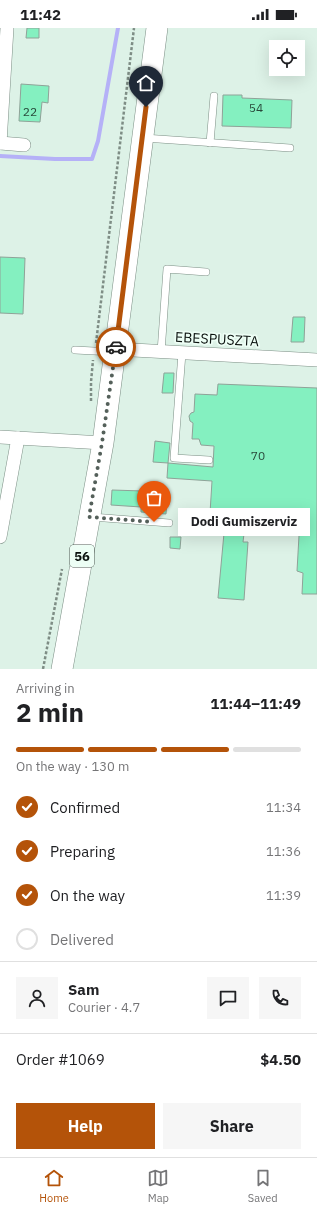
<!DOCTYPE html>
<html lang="en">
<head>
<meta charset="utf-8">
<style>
	body { margin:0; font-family:"IBM Plex Sans",sans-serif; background:#f6f6f6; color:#202124; height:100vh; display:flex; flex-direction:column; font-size:15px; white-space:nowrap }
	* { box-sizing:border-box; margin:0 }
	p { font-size:13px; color:#757577 }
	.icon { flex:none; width:22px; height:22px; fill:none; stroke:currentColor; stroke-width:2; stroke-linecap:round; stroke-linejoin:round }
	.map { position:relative; height:641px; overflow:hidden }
	.panel { display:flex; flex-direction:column; background:#fff; flex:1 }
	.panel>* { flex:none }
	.controls { position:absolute; left:269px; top:12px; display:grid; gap:8px }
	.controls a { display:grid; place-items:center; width:36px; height:36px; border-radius:0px; background:#fff; box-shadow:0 4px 16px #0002; font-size:20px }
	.pin { position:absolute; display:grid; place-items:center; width:34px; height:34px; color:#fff; margin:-41px -17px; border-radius:50% 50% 50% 0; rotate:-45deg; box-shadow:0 0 4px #0007 }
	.pin .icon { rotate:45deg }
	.courier { position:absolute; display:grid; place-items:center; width:40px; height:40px; margin:-20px; border:3px solid #b45309; border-radius:50%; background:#fff; color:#222; box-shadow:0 1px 5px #0007 }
	.bubble { position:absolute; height:28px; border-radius:0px; background:#fff; box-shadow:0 4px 16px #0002; font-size:13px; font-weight:700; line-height:28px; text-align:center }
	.overview em { font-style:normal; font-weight:700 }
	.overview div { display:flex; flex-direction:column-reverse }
	.overview { display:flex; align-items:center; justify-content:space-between; height:68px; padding:0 16px }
	h1 { font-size:26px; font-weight:700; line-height:30px }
	.bar { display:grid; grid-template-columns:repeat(4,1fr); gap:6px 4px; align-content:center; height:48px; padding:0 16px }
	.bar i { height:5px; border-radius:3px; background:#e0e0e0 }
	.bar .on { background:#b45309 }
	.bar p { grid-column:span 4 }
	.line { display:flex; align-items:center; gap:10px; padding:0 16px; border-top:1px solid #e0e0e0 }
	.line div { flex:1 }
	.round { display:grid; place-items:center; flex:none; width:42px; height:42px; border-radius:0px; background:#f6f6f6 }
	ol { padding:0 16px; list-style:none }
	li { display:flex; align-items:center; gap:12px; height:44px }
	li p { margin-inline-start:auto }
	li .icon { padding:4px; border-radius:50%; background:#b45309; color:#fff; stroke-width:4 }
	li:last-child { color:#757577 }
	li i { width:22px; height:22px; border:2px solid #e0e0e0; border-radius:50% }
	.button { display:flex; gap:8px; margin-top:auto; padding:8px 16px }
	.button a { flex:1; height:46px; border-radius:0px; background:#b45309; color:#fff; font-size:16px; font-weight:700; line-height:46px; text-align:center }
	.button a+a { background:#f6f6f6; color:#202124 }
	.status { display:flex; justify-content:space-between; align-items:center; height:28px; padding:0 20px; background:#fff; direction:ltr }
	.status svg { height:11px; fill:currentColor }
	.menu { display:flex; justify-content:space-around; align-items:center; height:56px; border-top:1px solid #e0e0e0; background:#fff; font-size:11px; color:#757577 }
	.menu a { display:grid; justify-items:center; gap:2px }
	.menu .on { color:#b45309 }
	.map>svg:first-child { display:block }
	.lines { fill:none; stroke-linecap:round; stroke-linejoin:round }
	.stream { stroke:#b5b1f7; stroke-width:4 }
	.building { fill:#84f0c0; stroke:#8fa298 }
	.lane-casing { stroke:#7c8f85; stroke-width:8 }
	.street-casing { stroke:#7c8f85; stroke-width:14 }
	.primary-casing { stroke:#7c8f85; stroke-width:22 }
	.path { stroke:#7e8d85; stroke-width:2.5; stroke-dasharray:3 2; stroke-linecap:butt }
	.lane { stroke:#fff; stroke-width:7 }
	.street { stroke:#fff; stroke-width:13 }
	.primary { stroke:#fff; stroke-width:21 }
	.done { stroke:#54605a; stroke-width:4; stroke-dasharray:0 7.2 }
	.route { stroke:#b45309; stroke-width:5 }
	.labels { text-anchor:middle; stroke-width:3.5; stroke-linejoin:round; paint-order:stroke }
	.number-label { font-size:12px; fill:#28493a }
	.shield { fill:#edfef5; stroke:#4e5853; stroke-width:1 }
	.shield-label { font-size:13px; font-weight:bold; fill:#0a110e }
	.street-label { font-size:14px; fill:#0a110e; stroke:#edfef5 }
</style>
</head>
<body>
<div class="status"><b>11:42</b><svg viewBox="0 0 49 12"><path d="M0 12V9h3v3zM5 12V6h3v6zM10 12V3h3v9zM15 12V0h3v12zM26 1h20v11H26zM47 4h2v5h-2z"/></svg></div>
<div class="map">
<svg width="317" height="641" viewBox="0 0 317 641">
	<rect width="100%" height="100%" fill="#ddf2e7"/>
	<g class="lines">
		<path class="stream" d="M0,128l55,3h37l6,-18 20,-113"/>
	</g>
	<g class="building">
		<path d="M27,0h12v10h-13z"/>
		<path d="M21,56l28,2 -1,17 -6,-1 -2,20 -21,-1z"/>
		<path d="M223,67h19v3l50,2 -1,28 -69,-2z"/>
		<path d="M0,229l25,1 -2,56 -23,-1z"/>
		<path d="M293,289h12l-1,25h-13z"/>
		<path d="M164,345h10l-1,20h-11z"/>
		<path d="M218,356l99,4v206h-15l1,-21 -6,-2 3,-53 -90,-5 2,-32 -45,-3 1,-15 45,4 1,-21 -13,-1 -2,-6h-7l1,-16 -3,-2 -1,-5 2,-3 3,-1 1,-18 22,1z"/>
		<path d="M155,413l15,2 -2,20 -15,-1z"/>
		<path d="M112,462l31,1 -1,6 25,2 -1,15 -25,-2v-5l-30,-2z"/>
		<path d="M224,505l20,1 -1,8h5l-4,58 -26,-2z"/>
		<path d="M170,509h11l-1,12 -10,-1z"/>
	</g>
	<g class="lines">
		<defs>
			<g id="lane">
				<path d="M144,110l146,10"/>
				<path d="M210,115l4,-47"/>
				<path d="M75,322l38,2"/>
				<path d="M161,324l6,-83 39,3"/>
				<path d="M182,325l-8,105 35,2"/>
				<path d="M92,489l77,6"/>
			</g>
			<g id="street">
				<path d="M0,115l7,-115"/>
				<path d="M0,115l24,2"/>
				<path d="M115,321l202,11"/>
				<path d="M0,409l103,6"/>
				<path d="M0,509l18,-99"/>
			</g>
			<path id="primary" d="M62,641l41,-226 54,-415"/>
		</defs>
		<use href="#lane" class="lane-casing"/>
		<use href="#street" class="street-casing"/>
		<use href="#primary" class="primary-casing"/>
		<g class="path">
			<path d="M96,315l38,-315"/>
			<path d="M91,373v-19l2,-22"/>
			<path d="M43,641l19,-100"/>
		</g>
		<use href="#lane" class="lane"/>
		<use href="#street" class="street"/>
		<use href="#primary" class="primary"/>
	</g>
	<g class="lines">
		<path class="done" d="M116,319l-14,96 -13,74 65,5"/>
		<path class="route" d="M116,319l30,-240"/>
	</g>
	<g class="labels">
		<g class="number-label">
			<text x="256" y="84">54</text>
			<text x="30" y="88">22</text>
			<text x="258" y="432">70</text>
		</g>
		<rect class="shield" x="70" y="517" width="24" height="22" rx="3"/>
		<g class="shield-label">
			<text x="82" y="533">56</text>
		</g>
		<g class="street-label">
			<text transform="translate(217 311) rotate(3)" y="5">EBESPUSZTA</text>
		</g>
	</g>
</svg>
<div class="controls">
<a><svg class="icon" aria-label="locate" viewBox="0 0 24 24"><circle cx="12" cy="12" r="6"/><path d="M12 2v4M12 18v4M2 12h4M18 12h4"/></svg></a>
</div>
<div class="pin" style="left:154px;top:494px;background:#ea580c"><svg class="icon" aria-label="bag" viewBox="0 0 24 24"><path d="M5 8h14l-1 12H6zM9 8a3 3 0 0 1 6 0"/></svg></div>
<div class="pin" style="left:146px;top:79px;background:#1f2937"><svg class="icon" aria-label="home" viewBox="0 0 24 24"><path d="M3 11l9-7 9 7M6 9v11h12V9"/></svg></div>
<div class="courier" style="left:116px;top:319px"><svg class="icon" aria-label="car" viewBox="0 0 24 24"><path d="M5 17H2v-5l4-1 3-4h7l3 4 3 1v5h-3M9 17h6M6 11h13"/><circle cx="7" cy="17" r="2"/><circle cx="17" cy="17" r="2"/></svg></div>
<div class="bubble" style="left:178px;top:480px;width:132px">Dodi Gumiszerviz</div>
</div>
<section class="panel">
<div class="overview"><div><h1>2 min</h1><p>Arriving in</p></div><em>11:44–11:49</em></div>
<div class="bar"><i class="on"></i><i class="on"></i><i class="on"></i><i></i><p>On the way · 130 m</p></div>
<ol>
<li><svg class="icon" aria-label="check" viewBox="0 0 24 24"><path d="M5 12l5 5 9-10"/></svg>Confirmed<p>11:34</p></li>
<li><svg class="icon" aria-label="check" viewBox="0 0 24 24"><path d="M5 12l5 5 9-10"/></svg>Preparing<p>11:36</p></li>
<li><svg class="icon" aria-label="check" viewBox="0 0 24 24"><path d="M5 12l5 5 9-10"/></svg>On the way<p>11:39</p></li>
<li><i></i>Delivered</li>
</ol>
<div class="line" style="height:72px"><a class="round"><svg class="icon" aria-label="person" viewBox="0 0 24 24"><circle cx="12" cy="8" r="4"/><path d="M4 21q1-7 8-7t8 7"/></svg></a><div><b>Sam</b><p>Courier · 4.7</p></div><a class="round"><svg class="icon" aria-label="chat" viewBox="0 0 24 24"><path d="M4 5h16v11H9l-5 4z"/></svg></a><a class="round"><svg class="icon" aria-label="phone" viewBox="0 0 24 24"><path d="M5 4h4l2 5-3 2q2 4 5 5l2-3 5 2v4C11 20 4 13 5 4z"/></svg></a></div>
<div class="line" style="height:52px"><div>Order #1069</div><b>$4.50</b></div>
<div class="button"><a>Help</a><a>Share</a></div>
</section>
<nav class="menu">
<a class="on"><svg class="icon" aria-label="home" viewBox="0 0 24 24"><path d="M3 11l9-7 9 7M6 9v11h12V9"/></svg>Home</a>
<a><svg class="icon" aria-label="map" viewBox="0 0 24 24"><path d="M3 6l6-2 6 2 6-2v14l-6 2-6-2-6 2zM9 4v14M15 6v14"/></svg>Map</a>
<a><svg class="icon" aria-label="saved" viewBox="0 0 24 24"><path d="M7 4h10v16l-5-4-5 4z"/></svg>Saved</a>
</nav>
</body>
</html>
